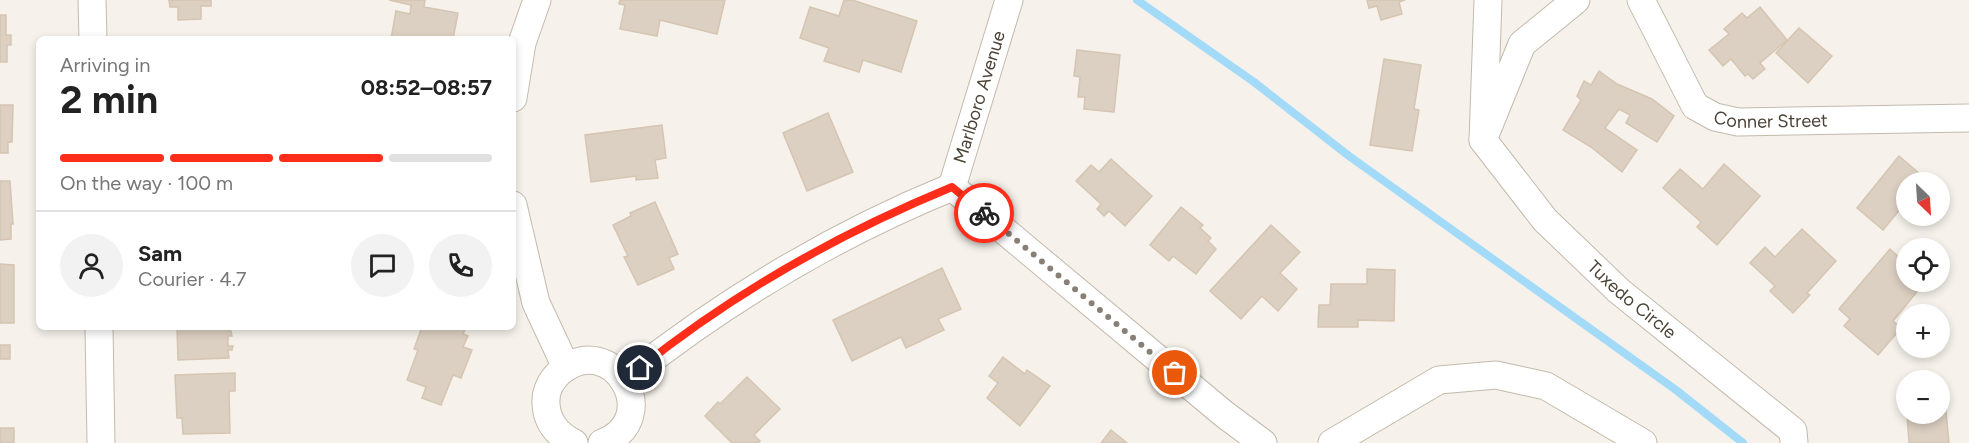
<!DOCTYPE html>
<html lang="en">
<head>
<meta charset="utf-8">
<style>
	body { margin:0; font-family:Figtree,sans-serif; background:#f2f2f2; color:#222; height:100vh; display:flex; flex-direction:column; font-size:22px; white-space:nowrap }
	* { box-sizing:border-box; margin:0 }
	p { font-size:20px; color:#767676 }
	.icon { flex:none; width:33px; height:33px; fill:none; stroke:currentColor; stroke-width:2; stroke-linecap:round; stroke-linejoin:round }
	.map { position:relative; flex:1; overflow:hidden }
	.panel { position:absolute; left:36px; top:36px; width:480px; height:294px; display:flex; flex-direction:column; background:#fff; border-radius:9px; box-shadow:0 3px 9px #0003 }
	.panel>* { flex:none }
	.needle { width:39px; rotate:155deg }
	.controls { position:absolute; left:1896px; top:172px; display:grid; gap:12px }
	.controls a { display:grid; place-items:center; width:54px; height:54px; border-radius:50%; background:#fff; box-shadow:0 3px 9px #0003; font-size:30px }
	.pin { position:absolute; display:grid; place-items:center; width:51px; height:51px; color:#fff; margin:-26px; border:3px solid #fff; border-radius:50%; box-shadow:0 2px 6px #0007 }
	.courier { position:absolute; display:grid; place-items:center; width:60px; height:60px; margin:-30px; border:4px solid #ff2d19; border-radius:50%; background:#fff; color:#222; box-shadow:0 2px 8px #0007 }
	.headline em { font-style:normal; font-weight:700 }
	.headline div { display:flex; flex-direction:column-reverse }
	.headline { display:flex; align-items:center; justify-content:space-between; height:102px; padding:0 24px }
	h1 { font-size:39px; font-weight:700; line-height:45px }
	.bar { display:grid; grid-template-columns:repeat(4,1fr); gap:9px 6px; align-content:center; height:72px; padding:0 24px }
	.bar i { height:8px; border-radius:4px; background:#e0e0e0 }
	.bar .active { background:#ff2d19 }
	.bar p { grid-column:span 4 }
	.line { display:flex; align-items:center; gap:15px; padding:0 24px; border-top:2px solid #e0e0e0 }
	.line div { flex:1 }
	.round { display:grid; place-items:center; flex:none; width:63px; height:63px; border-radius:32px; background:#f2f2f2 }
	.map>svg:first-child { display:block }
	.lines { fill:none; stroke-linecap:round; stroke-linejoin:round }
	.stream { stroke:#a3daf7; stroke-width:8 }
	.building { fill:#dcd0c2; stroke:#d5c5b1; stroke-width:1.5 }
	.minor-casing { stroke:#c3baac; stroke-width:29 }
	.minor { stroke:#fff; stroke-width:27 }
	.done { stroke:#888076; stroke-width:6; stroke-dasharray:0 10.8 }
	.route { stroke:#ff2d19; stroke-width:8 }
	.labels { text-anchor:middle; stroke-width:5; stroke-linejoin:round; paint-order:stroke }
	.street-label { font-size:18px; fill:#4c4337; stroke:#fff }
</style>
</head>
<body>
<div class="map">
<svg width="1969" height="443" viewBox="0 0 1969 443">
	<rect width="100%" height="100%" fill="#f6f2eb"/>
	<g class="lines">
		<path class="stream" d="M1137,0l117,82 95,74 327,234 67,53"/>
	</g>
	<g class="building">
		<path d="M169,0h42v6h-10v13l-23,1v-13h-8z"/>
		<path d="M389,0h36l-1,7 34,6 -5,26h-62l5,-28 14,3 1,-9z"/>
		<path d="M620,0h105l-8,34 -57,-14 -3,16 -37,-7 5,-24 -6,-1z"/>
		<path d="M844,0h8l65,21 -16,51 -38,-12 -4,12 -35,-11 5,-13 -29,-10 10,-31 29,9z"/>
		<path d="M1367,0h38l-6,2 3,12 -21,6 -4,-14 -8,2z"/>
		<path d="M1760,7l27,33 -27,23 5,6 -12,10 -5,-5 -3,2 -14,-17 -8,7 -14,-16 20,-16 -5,-5 18,-16 5,5z"/>
		<path d="M0,15h6v20h5v10h-4v17h-7z"/>
		<path d="M1799,28l33,28 -24,27 -32,-30z"/>
		<path d="M1077,50l43,5 -6,57 -30,-3 1,-12h-7l2,-20 -6,-1z"/>
		<path d="M1384,59l37,6 -7,44 5,1 -7,41 -42,-6z"/>
		<path d="M1599,71l18,13 35,15 22,17 -17,26 -31,-19 4,-8 -11,-6 -14,19 32,22 -15,22 -31,-25 -28,-17 18,-30 -4,-4 7,-15 7,4z"/>
		<path d="M0,105h13l-1,37h-4v11h-8z"/>
		<path d="M828,113l25,59 -46,19 -24,-58z"/>
		<path d="M662,125l4,33 -11,2 3,18 -22,2v-4l-45,6 -6,-47z"/>
		<path d="M1899,156l27,23 -3,4h-17v19l-23,28 -26,-22z"/>
		<path d="M1111,159l41,37 -27,30 -16,-15 -5,5 -7,-7 4,-5 -25,-23 15,-16 8,7z"/>
		<path d="M1724,164l36,32 -43,49 -20,-18 4,-5 -38,-34 17,-19 23,20z"/>
		<path d="M0,181h10l3,43h-2v15l-11,1z"/>
		<path d="M655,202l23,52 -9,4 5,11 -36,16 -14,-28 4,-1 -15,-31 18,-9 -1,-3z"/>
		<path d="M1181,207l22,18 -3,3 11,10 -3,3 8,8 -20,25 -23,-18 -4,5 -19,-16z"/>
		<path d="M1271,225l29,27 -20,21 17,16 -19,22 -16,-15 -21,23 -31,-28z"/>
		<path d="M1802,229l34,32 -29,32 3,2 -17,18 -23,-22 5,-5 -25,-23 15,-16 10,10z"/>
		<path d="M1890,249l16,15v18h19l-32,39 8,7 -23,27 -34,-29 6,-7 -11,-10z"/>
		<path d="M0,264l14,1v58h-14z"/>
		<path d="M942,268l19,41 -23,10 6,11 -38,18 -5,-11 -49,24 -19,-41z"/>
		<path d="M1367,269l28,1 -1,51 -36,-1v7h-40l1,-22h11l1,-21h36z"/>
		<path d="M177,327h51v4h3l1,5h-4v10h5l-1,4h-4l1,8 -51,2z"/>
		<path d="M422,327h44l-3,7 5,2 -5,11 9,3 -11,28 -8,-3 -12,30 -19,-7 4,-11 -19,-7 11,-30 -4,-1z"/>
		<rect x="0" y="345" width="10" height="14"/>
		<path d="M1003,357l22,17 2,-4 23,16 -30,40 -33,-28 11,-15 -9,-7z"/>
		<path d="M235,373v18h-6l1,42 -47,1 -1,-16h-5l-2,-43z"/>
		<path d="M747,377l33,32 -26,26 6,6 -2,2h-26l-27,-27 13,-14 2,2z"/>
		<path d="M1946,411l3,32h-40l-2,-28 33,-1v-2z"/>
		<rect x="0" y="428" width="14" height="15"/>
		<path d="M1111,430l16,13h-26z"/>
	</g>
	<g class="lines">
		<defs>
			<g id="minor">
				<path d="M92,0l1,39"/>
				<path d="M1488,0l-5,140 39,-96 54,-44"/>
				<path id="s1" d="M1641,0l54,106 20,11 23,5 231,-4"/>
				<path d="M513,98l9,-55 15,-43"/>
				<path id="s2" d="M1483,140l62,80 74,71 174,140 1,12"/>
				<path d="M952,187l272,227 39,29"/>
				<path id="s3" d="M952,187l57,-187"/>
				<path d="M513,205l23,98 30,64"/>
				<path d="M99,327l2,116"/>
				<path d="M625,380c102,-81 207,-144 327,-193"/>
				<path d="M574,443c-16,-8 -27,-20 -28,-39 -1,-12 5,-24 14,-32 52,-44 106,47 42,71"/>
				<path d="M1332,443l107,-63 57,-5 50,11 97,57"/>
			</g>
		</defs>
		<use href="#minor" class="minor-casing"/>
		<use href="#minor" class="minor"/>
	</g>
	<g class="lines">
		<path class="done" d="M984,213l191,160"/>
		<path class="route" d="M640,368c95,-76 200,-135 312,-181l32,26"/>
	</g>
	<g class="labels">
		<g class="street-label">
			<text dy="6" stroke="none"><textPath href="#s3" startOffset="94">Marlboro Avenue</textPath></text>
			<text dy="6" stroke="none"><textPath href="#s1" startOffset="198">Conner Street</textPath></text>
			<text dy="6" stroke="none"><textPath href="#s2" startOffset="219">Tuxedo Circle</textPath></text>
		</g>
	</g>
</svg>
<div class="controls">
<a><svg class="needle" viewBox="-14 -14 28 28"><path d="M0-13l5 13h-10z" fill="#e53935"/><path d="M0 13l5-13h-10z" fill="#767676"/></svg></a>
<a><svg class="icon" aria-label="locate" viewBox="0 0 24 24"><circle cx="12" cy="12" r="6"/><path d="M12 2v4M12 18v4M2 12h4M18 12h4"/></svg></a>
<a>+</a>
<a>−</a>
</div>
<div class="pin" style="left:1175px;top:373px;background:#ea580c"><svg class="icon" aria-label="bag" viewBox="0 0 24 24"><path d="M5 8h14l-1 12H6zM9 8a3 3 0 0 1 6 0"/></svg></div>
<div class="pin" style="left:640px;top:368px;background:#1f2937"><svg class="icon" aria-label="home" viewBox="0 0 24 24"><path d="M3 11l9-7 9 7M6 9v11h12V9"/></svg></div>
<div class="courier" style="left:984px;top:213px"><svg class="icon" aria-label="bike" viewBox="0 0 24 24"><circle cx="6" cy="16" r="4"/><circle cx="18" cy="16" r="4"/><path d="M6 16l4-8h5l3 8M10 8l3 8H6M13 5h3"/></svg></div>
<section class="panel">
<div class="headline"><div><h1>2 min</h1><p>Arriving in</p></div><em>08:52–08:57</em></div>
<div class="bar"><i class="active"></i><i class="active"></i><i class="active"></i><i></i><p>On the way · 100 m</p></div>
<div class="line" style="height:108px"><a class="round"><svg class="icon" aria-label="person" viewBox="0 0 24 24"><circle cx="12" cy="8" r="4"/><path d="M4 21q1-7 8-7t8 7"/></svg></a><div><b>Sam</b><p>Courier · 4.7</p></div><a class="round"><svg class="icon" aria-label="chat" viewBox="0 0 24 24"><path d="M4 5h16v11H9l-5 4z"/></svg></a><a class="round"><svg class="icon" aria-label="phone" viewBox="0 0 24 24"><path d="M5 4h4l2 5-3 2q2 4 5 5l2-3 5 2v4C11 20 4 13 5 4z"/></svg></a></div>
</section>
</div>
</body>
</html>
